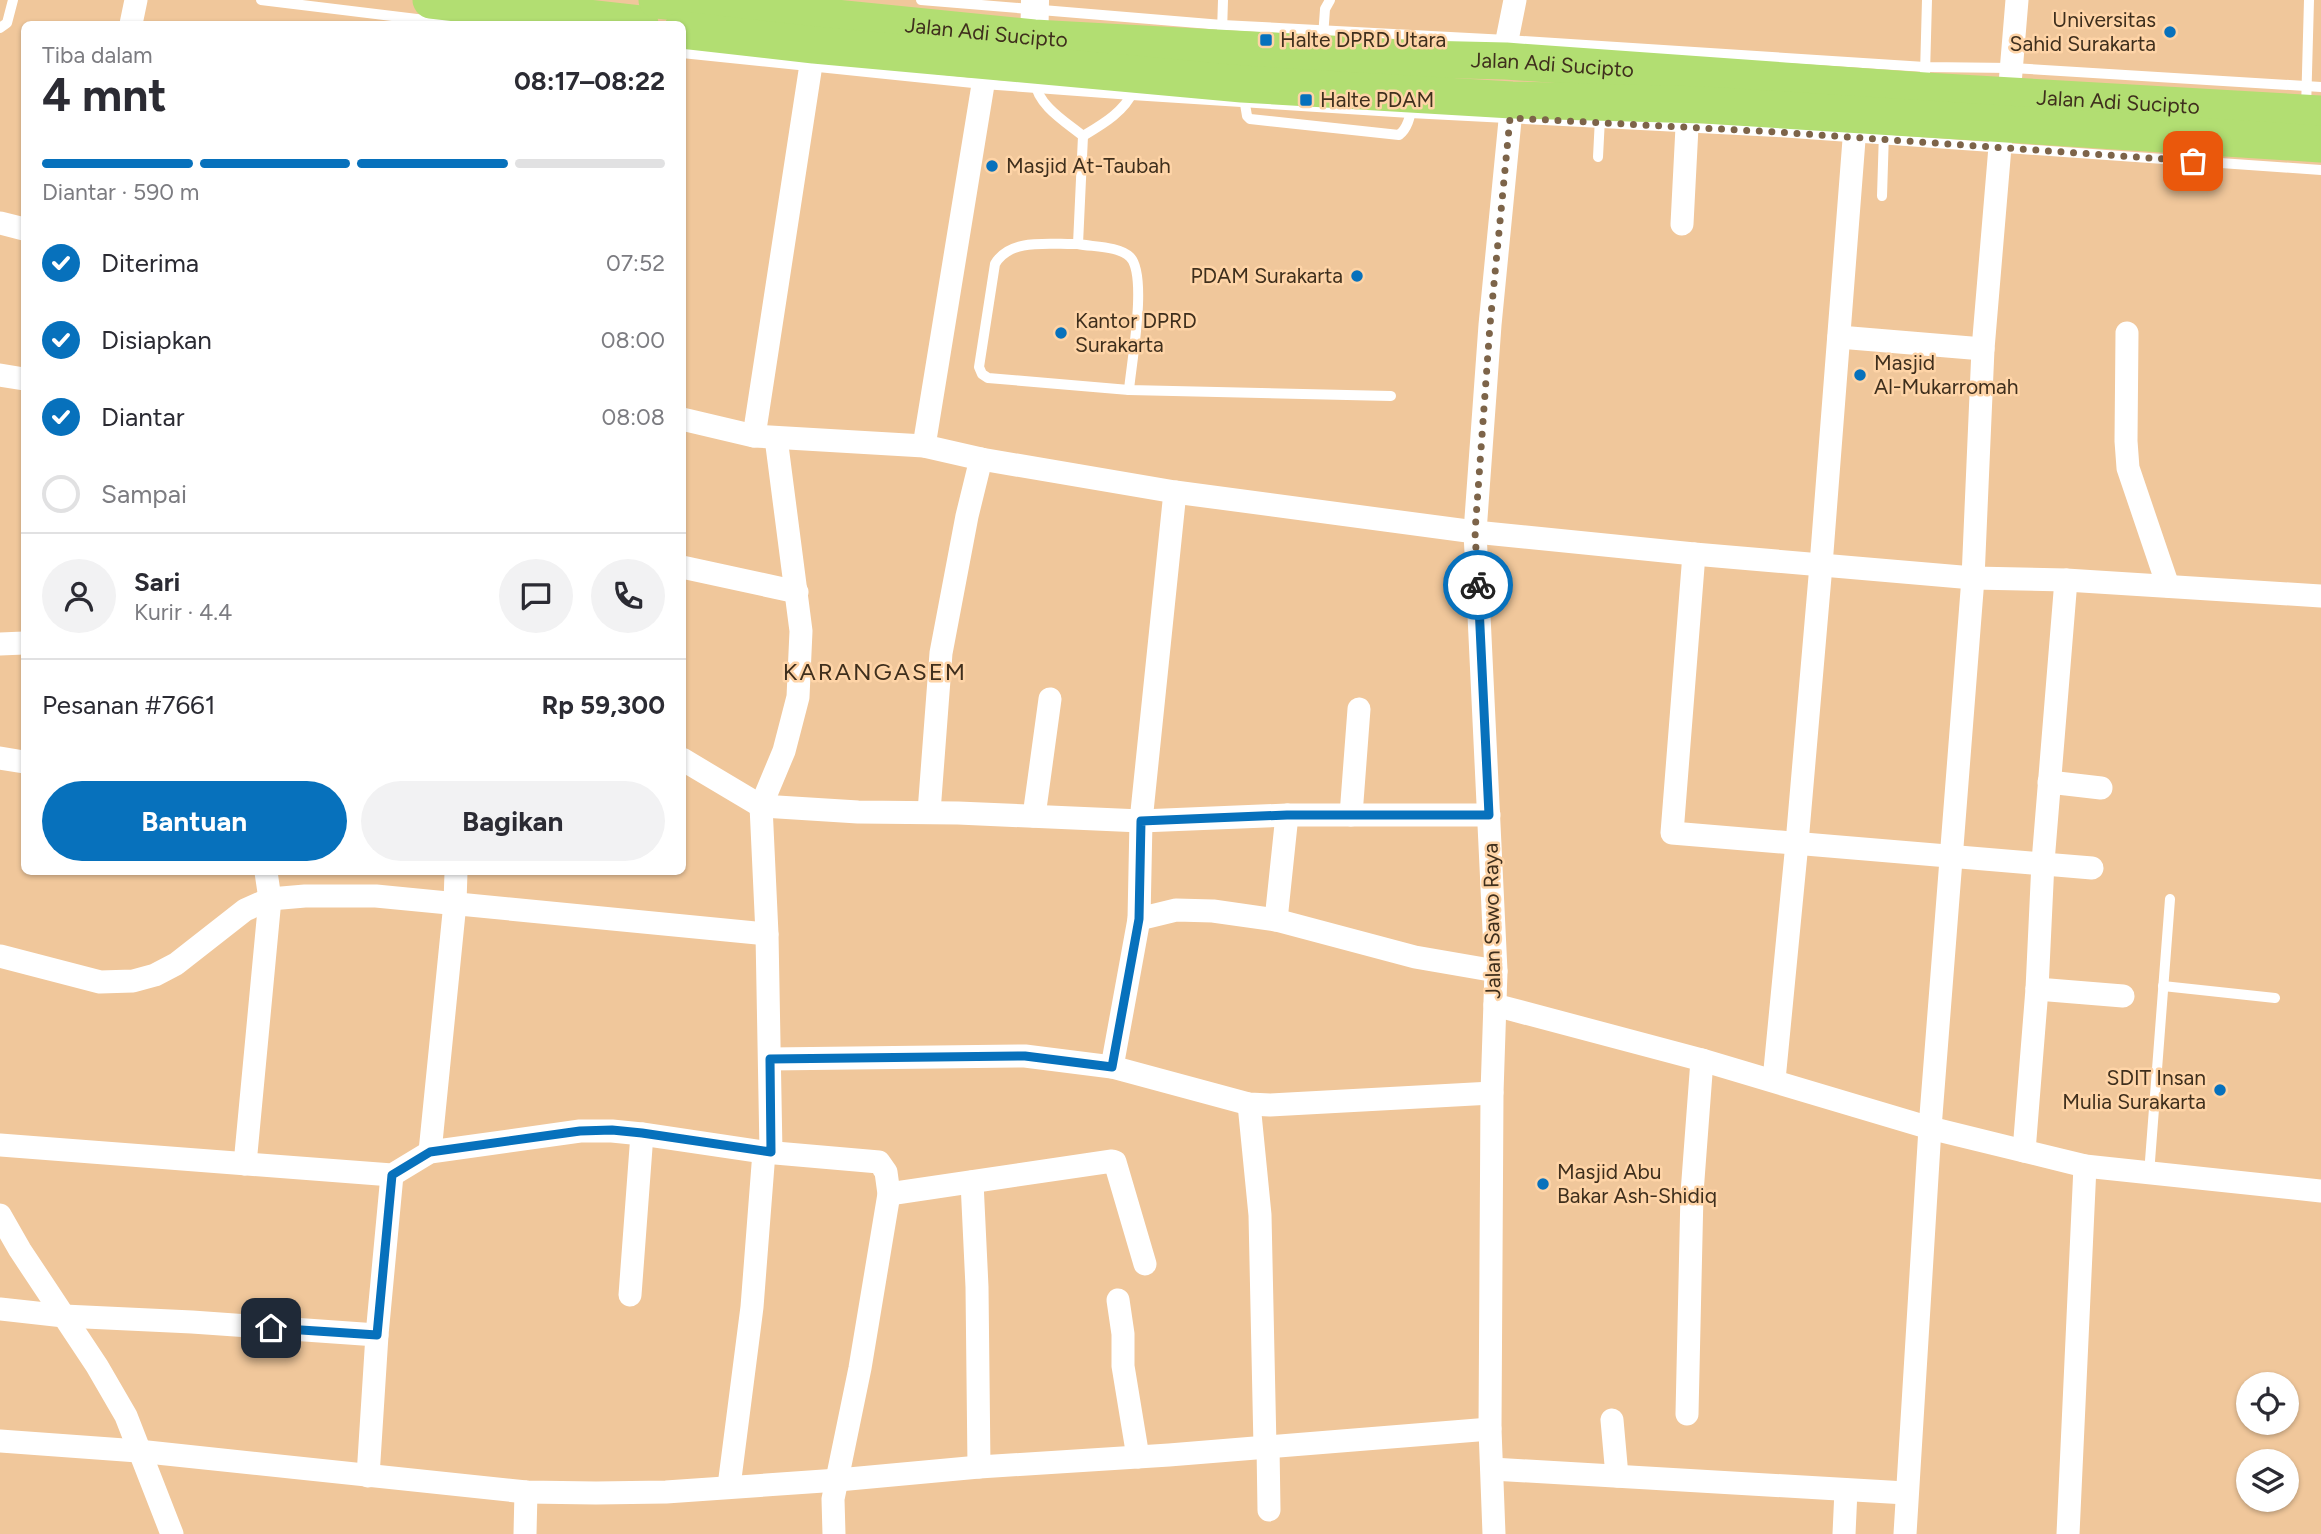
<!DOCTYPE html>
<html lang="id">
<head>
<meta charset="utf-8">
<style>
	body { margin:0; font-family:Figtree,sans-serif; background:#f2f2f3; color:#2b2b33; height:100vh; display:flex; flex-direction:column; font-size:26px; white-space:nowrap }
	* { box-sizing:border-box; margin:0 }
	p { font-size:23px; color:#7c7c81 }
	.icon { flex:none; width:38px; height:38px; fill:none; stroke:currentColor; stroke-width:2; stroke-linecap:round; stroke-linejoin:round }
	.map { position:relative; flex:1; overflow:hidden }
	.sheet { position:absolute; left:21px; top:21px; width:665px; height:854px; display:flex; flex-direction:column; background:#fff; border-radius:10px; box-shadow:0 2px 5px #0004 }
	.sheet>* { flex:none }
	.controls { position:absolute; left:2236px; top:1372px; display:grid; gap:14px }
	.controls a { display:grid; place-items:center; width:63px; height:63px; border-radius:50%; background:#fff; box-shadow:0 2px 5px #0004; font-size:35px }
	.pin { position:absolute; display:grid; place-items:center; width:60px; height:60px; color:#fff; margin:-30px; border-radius:14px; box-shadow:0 4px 10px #0006 }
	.courier { position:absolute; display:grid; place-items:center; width:70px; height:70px; margin:-35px; border:5px solid #0771bc; border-radius:50%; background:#fff; color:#222; box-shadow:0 2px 9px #0007 }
	.summary em { font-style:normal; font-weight:700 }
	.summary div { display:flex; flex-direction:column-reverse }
	.summary { display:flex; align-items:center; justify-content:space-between; height:119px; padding:0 21px }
	h1 { font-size:46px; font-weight:700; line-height:52px }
	.bar { display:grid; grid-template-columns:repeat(4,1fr); gap:10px 7px; align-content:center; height:84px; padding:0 21px }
	.bar i { height:9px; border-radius:5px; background:#e1e1e2 }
	.bar .active { background:#0771bc }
	.bar p { grid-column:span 4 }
	.line { display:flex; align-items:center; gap:18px; padding:0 21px; border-top:2px solid #e1e1e2 }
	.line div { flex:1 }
	.round { display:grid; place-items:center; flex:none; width:74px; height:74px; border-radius:37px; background:#f2f2f3 }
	ol { padding:0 21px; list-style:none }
	li { display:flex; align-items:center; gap:21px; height:77px }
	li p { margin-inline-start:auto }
	li .icon { padding:7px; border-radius:50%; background:#0771bc; color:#fff; stroke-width:4 }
	li:last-child { color:#7c7c81 }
	li i { width:38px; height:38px; border:4px solid #e1e1e2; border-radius:50% }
	.button { display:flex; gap:14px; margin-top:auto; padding:14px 21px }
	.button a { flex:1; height:80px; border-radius:42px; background:#0771bc; color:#fff; font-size:28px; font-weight:700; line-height:80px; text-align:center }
	.button a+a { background:#f2f2f3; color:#2b2b33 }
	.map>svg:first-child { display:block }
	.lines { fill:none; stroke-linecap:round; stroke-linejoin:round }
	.service { stroke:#fff; stroke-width:10 }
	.minor { stroke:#fff; stroke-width:23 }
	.tertiary { stroke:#fff; stroke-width:28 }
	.trunk { stroke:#b2de72; stroke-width:37 }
	.done { stroke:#7d6449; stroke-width:7; stroke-dasharray:0 12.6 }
	.route { stroke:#0771bc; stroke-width:9 }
	.poi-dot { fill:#0771bc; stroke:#fed4a7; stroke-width:2.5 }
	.labels { text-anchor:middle; stroke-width:5; stroke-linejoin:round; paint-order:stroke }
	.poi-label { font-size:21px; fill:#3f2f1d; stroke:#fed4a7; text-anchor:start }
	.street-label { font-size:21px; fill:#3f2f1d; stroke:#fed4a7 }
	.quarter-label { font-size:24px; letter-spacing:2px; fill:#3f2f1d; stroke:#fed4a7 }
</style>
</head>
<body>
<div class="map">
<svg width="2321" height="1534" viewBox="0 0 2321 1534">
	<rect width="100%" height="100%" fill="#f0c79b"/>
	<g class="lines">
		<g class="service">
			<path d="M261,0l197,24"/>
			<path d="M921,0l301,25 285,15 418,27 87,1 309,19"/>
			<path d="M0,28l7,-5 6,-23"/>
			<path d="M1222,32l1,-32"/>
			<path d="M1323,37l2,-28 5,-9"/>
			<path d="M682,53l301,31 149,11 278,18 367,19 544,38"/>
			<path d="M1925,74l2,-74"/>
			<path d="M1035,82c3,24 31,40 48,54"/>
			<path d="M1244,98l3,18 3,3 149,16c9,-7 11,-19 13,-29"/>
			<path d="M2306,109l3,-109"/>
			<path d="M1083,136l-5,108c-26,1 -68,-7 -83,20l-16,103 3,7 6,4 141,12"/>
			<path d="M1083,136c20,-12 41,-24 51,-46"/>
			<path d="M1598,157l2,-39"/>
			<path d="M1882,196l2,-64"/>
			<path d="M1078,244c15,3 41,2 52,13 18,18 1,108 -1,133l262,6"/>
			<path d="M2163,986l112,12"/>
			<path d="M2149,1174l21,-275"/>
		</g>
		<g class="minor">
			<path d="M131,24l5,-24"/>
			<path d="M1506,61l1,-21 8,-40"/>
			<path d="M2009,96l8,-96"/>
			<path d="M0,223l24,6"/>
			<path d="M1682,224l5,-97"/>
			<path d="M2127,333l-1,108 2,27 40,118"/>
			<path d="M1839,337l144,12"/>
			<path d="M0,375l24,4"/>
			<path d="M682,419l72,17 170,10 57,13 194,33 300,40 219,22 279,24 93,2 255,16"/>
			<path d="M754,436l60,-391"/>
			<path d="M924,446l65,-398"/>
			<path d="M1694,554l-22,279 420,35"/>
			<path d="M682,567l115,25"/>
			<path d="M0,644l24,-1"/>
			<path d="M0,758l24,4"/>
			<path d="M682,759l79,47 97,6 100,1 183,8 146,-6h202"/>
			<path d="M2049,782l52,6"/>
			<path d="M929,812l12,-159 26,-137 14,-57"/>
			<path d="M1351,815l8,-106"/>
			<path d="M1034,816l16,-117"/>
			<path d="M1139,919l37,-9 37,1 63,9 139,37 81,14"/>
			<path d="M1276,920l11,-105"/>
			<path d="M0,956l100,26 33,-1 22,-6 21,-11 69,-54 25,-11 35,-3h71l391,38"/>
			<path d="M2037,989l86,7"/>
			<path d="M1495,1005l207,55 228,68 155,38 236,25"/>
			<path d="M770,1059l255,-3 87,11 137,37 21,1 222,-12"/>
			<path d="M1112,1067l27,-148 2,-98 34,-329"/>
			<path d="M1774,1080l23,-237 24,-278 35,-451"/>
			<path d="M1249,1104l11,111 5,232"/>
			<path d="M0,1145l392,30 38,-23 150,-21h32l30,3 122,18 115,10 7,10 3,22 -29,174 -27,131 1,35"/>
			<path d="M2024,1151l13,-162 6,-127 23,-282"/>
			<path d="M430,1152l25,-249 1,-31"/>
			<path d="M771,1152l-4,-218 -6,-128 23,-55 14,-54 3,-66 -25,-193"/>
			<path d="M245,1164l25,-265 -4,-27"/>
			<path d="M972,1182l5,105 2,180"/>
			<path d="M889,1194l223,-33 3,1 30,102"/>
			<path d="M0,1215l20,35 77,116 29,50 46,118"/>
			<path d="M630,1295l12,-161"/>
			<path d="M1118,1300l5,34v32l15,91"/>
			<path d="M0,1309l64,7 128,6 185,13"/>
			<path d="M1687,1414l5,-221 10,-133"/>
			<path d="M1612,1420l5,56"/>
			<path d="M0,1441l138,10 388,41 70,1 70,-1 172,-12 141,-13 190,-12 321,-26"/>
			<path d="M1268,1446l1,64"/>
			<path d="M1492,1469l414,24"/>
			<path d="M368,1476l9,-141 15,-160"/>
			<path d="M729,1486l23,-179 12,-155"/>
			<path d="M525,1534l1,-42"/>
			<path d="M1494,1534l-4,-105 2,-336 4,-122 -21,-439 15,-207 22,-225"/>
			<path d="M1844,1534l2,-44"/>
			<path d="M1905,1534l25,-406 43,-550 10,-229 19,-226"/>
			<path d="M2068,1534l17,-368"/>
		</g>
		<path class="tertiary" d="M1034,56l1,-56"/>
		<g class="trunk">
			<path d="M431,0l209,24"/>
			<path id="s1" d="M657,0l377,38 387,21 85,2 419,30 396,23"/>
			<path d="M682,30l132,15 428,39 270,16 193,5 616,39"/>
		</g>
	</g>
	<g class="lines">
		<path class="done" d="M1478,585l-3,-53 15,-207 20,-207 267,14 416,29"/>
		<path class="route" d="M271,1328l106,7 15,-160 38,-23 150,-21 32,-1 30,3 129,19 -1,-93 255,-3 87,11 27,-148 2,-98 146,-6h202l-11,-230"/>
	</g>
	<g class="poi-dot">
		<circle cx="2170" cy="32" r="7"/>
		<rect x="1259" y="33" width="14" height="14" rx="3.5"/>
		<rect x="1299" y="93" width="14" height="14" rx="3.5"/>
		<circle cx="992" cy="166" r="7"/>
		<circle cx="1357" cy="276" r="7"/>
		<circle cx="1061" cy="333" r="7"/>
		<circle cx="1860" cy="375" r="7"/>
		<circle cx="2220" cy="1090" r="7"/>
		<circle cx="1543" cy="1184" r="7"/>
	</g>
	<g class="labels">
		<g class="poi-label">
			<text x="2156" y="27" text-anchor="end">Universitas<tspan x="2156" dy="24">Sahid Surakarta</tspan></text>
			<text x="1280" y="47">Halte DPRD Utara</text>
			<text x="1320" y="107">Halte PDAM</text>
			<text x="1006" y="173">Masjid At-Taubah</text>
			<text x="1343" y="283" text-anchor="end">PDAM Surakarta</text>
			<text x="1075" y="328">Kantor DPRD<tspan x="1075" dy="24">Surakarta</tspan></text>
			<text x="1874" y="370">Masjid<tspan x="1874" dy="24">Al-Mukarromah</tspan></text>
			<text x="2206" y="1085" text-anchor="end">SDIT Insan<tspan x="2206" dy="24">Mulia Surakarta</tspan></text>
			<text x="1557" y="1179">Masjid Abu<tspan x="1557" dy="24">Bakar Ash-Shidiq</tspan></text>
		</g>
		<g class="street-label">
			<text dy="7" stroke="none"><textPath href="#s1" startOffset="331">Jalan Adi Sucipto</textPath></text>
			<text dy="7" stroke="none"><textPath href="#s1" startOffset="898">Jalan Adi Sucipto</textPath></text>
			<text dy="7" stroke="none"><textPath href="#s1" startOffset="1465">Jalan Adi Sucipto</textPath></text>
			<text transform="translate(1492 921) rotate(-91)" y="7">Jalan Sawo Raya</text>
		</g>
		<g class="quarter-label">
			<text x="875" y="680">KARANGASEM</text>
		</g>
	</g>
</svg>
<div class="controls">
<a><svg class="icon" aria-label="locate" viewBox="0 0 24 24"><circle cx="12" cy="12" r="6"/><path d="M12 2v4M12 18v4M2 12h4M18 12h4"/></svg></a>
<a><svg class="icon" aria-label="layers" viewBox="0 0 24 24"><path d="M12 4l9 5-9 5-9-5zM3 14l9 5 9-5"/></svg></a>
</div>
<div class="pin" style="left:2193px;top:161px;background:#ea580c"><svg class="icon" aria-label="bag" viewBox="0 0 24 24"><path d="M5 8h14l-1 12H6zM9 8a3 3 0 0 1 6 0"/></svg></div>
<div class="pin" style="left:271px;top:1328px;background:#1f2937"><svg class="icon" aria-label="home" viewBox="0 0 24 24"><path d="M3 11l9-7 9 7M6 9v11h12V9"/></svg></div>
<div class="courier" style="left:1478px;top:585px"><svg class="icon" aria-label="bike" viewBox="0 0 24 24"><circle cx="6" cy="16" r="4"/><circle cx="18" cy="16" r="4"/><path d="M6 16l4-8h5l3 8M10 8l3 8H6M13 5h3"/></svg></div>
<section class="sheet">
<div class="summary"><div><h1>4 mnt</h1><p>Tiba dalam</p></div><em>08:17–08:22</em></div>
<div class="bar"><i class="active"></i><i class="active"></i><i class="active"></i><i></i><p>Diantar · 590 m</p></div>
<ol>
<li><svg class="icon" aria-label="check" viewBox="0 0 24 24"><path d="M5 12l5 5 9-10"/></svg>Diterima<p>07:52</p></li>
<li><svg class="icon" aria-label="check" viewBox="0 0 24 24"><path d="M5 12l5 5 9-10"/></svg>Disiapkan<p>08:00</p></li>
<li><svg class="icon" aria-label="check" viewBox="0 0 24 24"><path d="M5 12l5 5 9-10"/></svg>Diantar<p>08:08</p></li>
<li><i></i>Sampai</li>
</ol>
<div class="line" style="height:126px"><a class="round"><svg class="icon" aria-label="person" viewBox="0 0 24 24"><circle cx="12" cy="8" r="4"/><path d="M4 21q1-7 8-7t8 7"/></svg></a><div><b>Sari</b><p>Kurir · 4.4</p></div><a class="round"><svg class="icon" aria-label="chat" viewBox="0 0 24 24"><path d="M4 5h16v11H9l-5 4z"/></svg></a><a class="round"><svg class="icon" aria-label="phone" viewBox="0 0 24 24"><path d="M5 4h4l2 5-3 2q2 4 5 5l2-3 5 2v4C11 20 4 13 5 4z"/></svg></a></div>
<div class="line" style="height:91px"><div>Pesanan #7661</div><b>Rp 59,300</b></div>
<div class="button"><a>Bantuan</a><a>Bagikan</a></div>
</section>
</div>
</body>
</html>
